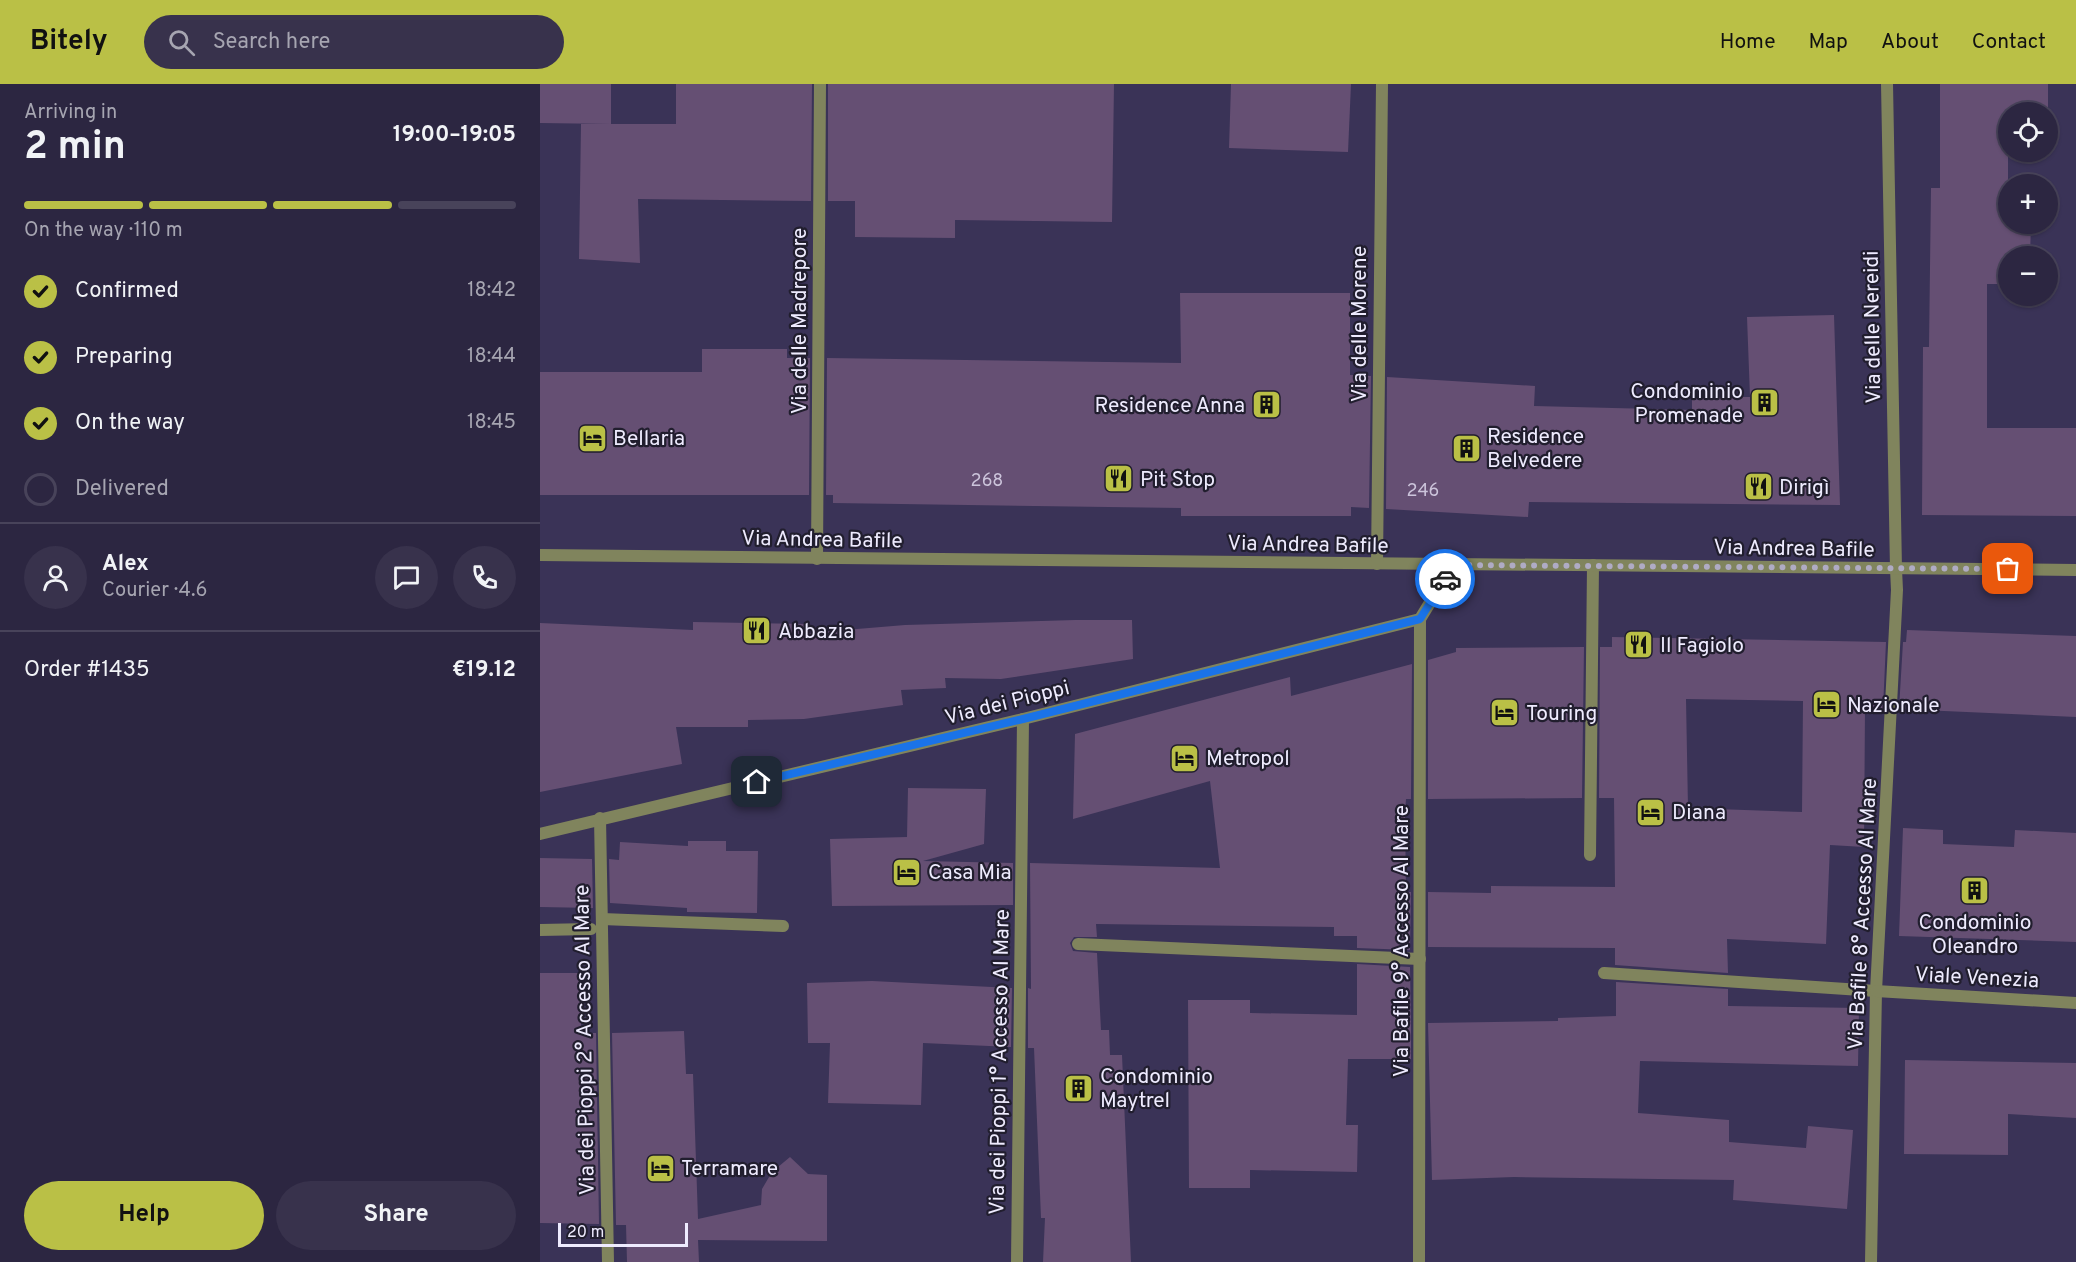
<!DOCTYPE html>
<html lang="en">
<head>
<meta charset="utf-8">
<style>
	body { margin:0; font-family:Overpass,sans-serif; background:#38324c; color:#f1f3f6; height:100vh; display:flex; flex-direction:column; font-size:22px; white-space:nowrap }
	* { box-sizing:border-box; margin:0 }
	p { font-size:20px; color:#a6a5b1 }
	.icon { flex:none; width:33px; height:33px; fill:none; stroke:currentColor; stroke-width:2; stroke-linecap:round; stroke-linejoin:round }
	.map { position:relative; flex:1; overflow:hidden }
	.drawer { display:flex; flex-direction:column; background:#2c2641; width:540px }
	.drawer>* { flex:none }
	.controls { position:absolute; left:1458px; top:18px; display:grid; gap:12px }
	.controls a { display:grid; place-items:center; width:60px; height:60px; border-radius:50%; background:#2c2641; box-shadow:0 2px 4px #0004,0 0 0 2px #48435a; font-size:30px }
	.scale { position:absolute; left:18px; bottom:15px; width:130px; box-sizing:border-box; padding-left:6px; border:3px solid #eeebfe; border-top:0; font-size:16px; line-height:21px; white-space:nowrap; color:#eeebfe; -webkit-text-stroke:4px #211e2e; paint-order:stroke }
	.pin { position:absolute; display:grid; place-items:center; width:51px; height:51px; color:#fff; margin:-26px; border-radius:12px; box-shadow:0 3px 9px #0006 }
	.courier { position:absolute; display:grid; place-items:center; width:60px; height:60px; margin:-30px; border:4px solid #1a73e8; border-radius:50%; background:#fff; color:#222; box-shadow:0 2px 8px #0007 }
	.headline em { font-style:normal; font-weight:700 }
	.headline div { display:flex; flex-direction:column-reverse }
	.headline { display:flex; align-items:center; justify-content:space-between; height:102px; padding:0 24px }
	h1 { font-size:39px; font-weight:700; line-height:45px }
	.bar { display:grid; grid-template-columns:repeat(4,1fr); gap:9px 6px; align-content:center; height:72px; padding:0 24px }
	.bar i { height:8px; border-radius:4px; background:#48435a }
	.bar .on { background:#bac046 }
	.bar p { grid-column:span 4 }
	.line { display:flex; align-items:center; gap:15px; padding:0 24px; border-top:2px solid #48435a }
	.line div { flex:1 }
	.round { display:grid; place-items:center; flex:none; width:63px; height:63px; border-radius:32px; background:#38324c }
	ol { padding:0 24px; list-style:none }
	li { display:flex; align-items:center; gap:18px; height:66px }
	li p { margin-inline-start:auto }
	li .icon { padding:6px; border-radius:50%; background:#bac046; color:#111; stroke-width:4 }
	li:last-child { color:#a6a5b1 }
	li i { width:33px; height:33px; border:3px solid #48435a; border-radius:50% }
	.button { display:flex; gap:12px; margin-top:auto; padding:12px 24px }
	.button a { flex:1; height:69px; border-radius:36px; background:#bac046; color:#111; font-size:24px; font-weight:700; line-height:69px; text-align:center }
	.button a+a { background:#38324c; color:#f1f3f6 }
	header { display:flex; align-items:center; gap:36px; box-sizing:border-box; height:84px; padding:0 30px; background:#bac046; color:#111 }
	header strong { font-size:28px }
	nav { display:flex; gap:33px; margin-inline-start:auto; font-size:21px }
	.search { width:420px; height:54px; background:#38324c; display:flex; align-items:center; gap:15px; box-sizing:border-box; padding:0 21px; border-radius:33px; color:#a6a5b1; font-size:22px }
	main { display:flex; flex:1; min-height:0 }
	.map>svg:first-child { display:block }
	.building { fill:#654f73; fill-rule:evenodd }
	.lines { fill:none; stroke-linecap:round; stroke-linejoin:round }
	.lane { stroke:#80845d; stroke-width:12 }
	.street { stroke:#80845d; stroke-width:12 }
	.done { stroke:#afabc4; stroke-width:6; stroke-dasharray:0 10.8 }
	.route { stroke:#1a73e8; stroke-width:8 }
	.labels { text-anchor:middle; stroke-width:4.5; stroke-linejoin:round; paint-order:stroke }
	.number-label { font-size:18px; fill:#ccc4db }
	.street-label { font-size:21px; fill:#eeebfe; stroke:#211e2e }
	.poi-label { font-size:21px; fill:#eeebfe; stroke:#211e2e; text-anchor:start }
</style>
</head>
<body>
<header>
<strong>Bitely</strong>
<div class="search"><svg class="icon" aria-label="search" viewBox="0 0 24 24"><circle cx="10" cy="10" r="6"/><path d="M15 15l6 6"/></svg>Search here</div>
<nav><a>Home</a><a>Map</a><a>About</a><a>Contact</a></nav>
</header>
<main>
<section class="drawer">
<div class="headline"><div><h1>2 min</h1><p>Arriving in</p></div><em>19:00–19:05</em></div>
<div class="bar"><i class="on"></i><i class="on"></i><i class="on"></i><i></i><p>On the way · 110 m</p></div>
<ol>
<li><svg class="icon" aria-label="check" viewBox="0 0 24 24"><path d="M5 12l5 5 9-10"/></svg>Confirmed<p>18:42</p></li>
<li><svg class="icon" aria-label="check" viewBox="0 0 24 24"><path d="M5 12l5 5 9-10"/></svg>Preparing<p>18:44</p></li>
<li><svg class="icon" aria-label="check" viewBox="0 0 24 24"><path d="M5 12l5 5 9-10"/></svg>On the way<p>18:45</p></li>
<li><i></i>Delivered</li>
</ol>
<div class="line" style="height:108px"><a class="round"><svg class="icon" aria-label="person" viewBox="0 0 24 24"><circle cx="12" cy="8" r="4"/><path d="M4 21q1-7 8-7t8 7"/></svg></a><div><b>Alex</b><p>Courier · 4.6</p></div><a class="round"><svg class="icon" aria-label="chat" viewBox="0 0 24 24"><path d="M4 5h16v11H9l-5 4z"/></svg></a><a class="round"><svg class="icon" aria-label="phone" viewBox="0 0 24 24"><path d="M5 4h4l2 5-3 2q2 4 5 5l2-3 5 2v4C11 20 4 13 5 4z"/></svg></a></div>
<div class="line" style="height:78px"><div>Order #1435</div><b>€19.12</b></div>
<div class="button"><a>Help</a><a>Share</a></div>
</section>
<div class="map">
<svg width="1536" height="1178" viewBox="0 0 1536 1178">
	<rect width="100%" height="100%" fill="#3a3357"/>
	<g class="building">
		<path d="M0,0h71v40l-71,-1z"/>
		<path d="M136,0h136l-1,117 -173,-2 2,64 -61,-4 2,-135h95z"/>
		<path d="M288,0h286l-2,138 -157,-2v18l-100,-1v-36h-27z"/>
		<path d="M691,0h120l-3,68 -119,-4z"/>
		<path d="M1400,0h108v52v-24h-40v112h23l-1,32h-22v28h-21v144h89v88l-154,-1 1,-168h6l2,-159h9z"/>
		<path d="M640,209h170v82l21,1 -2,132 -18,-1v9h-170v-8l-348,-5v-8h-7l1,-137 354,5z"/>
		<path d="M1294,231l6,190 -311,-3 -1,15 -142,-8 1,-132 148,9 -1,20 158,4v-13h58l-3,-80z"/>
		<path d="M162,265h85v9h23l-1,137h-269v-123h162z"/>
		<path d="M535,536h57l1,39 -132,20 -56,-1 1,10 -45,2 2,15 -99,14 -56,1v7h-72l6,37 -142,28v-169l153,7v-8l116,2v9l96,-8z"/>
		<path d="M1367,546l169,6v81l-177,-8 4,-67h3z"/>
		<path d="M1072,553l274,5 -3,67 -18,-1 -1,139 -34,-2 -4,99 -99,-5 1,34 -113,-8v-17l-187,-1v-55l63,1v-7l124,1 -1,-89h-15l1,-151h12zM1146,615l117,2 -1,111 -114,-4z"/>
		<path d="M1044,563l-2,151 -154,1v-139l28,-8v-4z"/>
		<path d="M872,580l-1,135h-5l-1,14 1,79h5l-1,58 -53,-2v-12h-23v-9l-238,-3 1,13h-23l-4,6 3,8 24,2 4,77h8l1,25h12l9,207h-88l2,-44h-4l-7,-170h-6v-60l3,1 -1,-126 190,5 -10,-87 -137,38 2,-85 215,-57 1,19z"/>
		<path d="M368,704l78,1 -2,55 -61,17 90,2v42l-181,1 -2,-67 77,-2z"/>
		<path d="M1363,744l40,2v14l71,3 1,-17 61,3v109l-177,-6z"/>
		<path d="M148,757h38v10h32l-1,62 -70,-1v-4l-77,-5 -1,-44 10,1 1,-18 68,4z"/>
		<path d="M0,774l52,1 1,49 -53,-1z"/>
		<path d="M817,880l53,3 1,56v36h-63l-2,66h12l-1,47 -107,-2v18h-61l-1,-188h62v13l107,2z"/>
		<path d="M0,889h41v60h15l3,191 -59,-1z"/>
		<path d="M332,897l140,7 -1,59 -88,-4 -2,62 -93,-2 2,-60h-22l-1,-60z"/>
		<path d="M1076,898l112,7v17l131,2 -1,58 -218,-5 -2,52 91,7v22l77,6 2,-22 45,4 -6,79 -114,-9 1,-20 -220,-3 -82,3 -4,-157 130,-2v-3l58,-2z"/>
		<path d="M144,947l2,43h7l5,145 63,-14 1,-16 10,-17 18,-15 18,17 19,1v66l-129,-1 1,22h-72l-1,-37h-10l-4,-192z"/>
		<path d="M1365,976l171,3v55l-68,-4v41l-104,-1z"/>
	</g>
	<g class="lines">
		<g class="lane">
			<path d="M60,734l8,444"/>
			<path d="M1050,771l3,-290"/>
			<path d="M62,835l181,7"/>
			<path d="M0,846l51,-1"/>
			<path d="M538,860l342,15"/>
			<path d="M1064,889l272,18"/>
			<path d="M477,1178l6,-543"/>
			<path d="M879,1178l1,-643"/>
			<path d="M1331,1178l5,-271 21,-401 -1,-21"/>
		</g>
		<g class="street">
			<path d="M1347,0l9,485"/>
			<path d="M0,471l1536,15"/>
			<path d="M277,475l3,-475"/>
			<path d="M837,480l5,-480"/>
			<path d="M0,750l483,-115 397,-100 33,-54"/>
			<path d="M1336,907l200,12"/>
		</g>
	</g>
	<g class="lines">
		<path class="done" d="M905,495l8,-14 555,4"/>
		<path class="route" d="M217,698l266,-63 397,-100 25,-40"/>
	</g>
	<defs>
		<symbol id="building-square" viewBox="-11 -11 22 22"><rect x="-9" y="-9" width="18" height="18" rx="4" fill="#bac046" stroke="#211e2e"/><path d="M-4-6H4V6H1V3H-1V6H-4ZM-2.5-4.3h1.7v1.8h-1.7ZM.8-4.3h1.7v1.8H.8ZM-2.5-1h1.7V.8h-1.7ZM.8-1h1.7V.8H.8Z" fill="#111"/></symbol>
		<symbol id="hotel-square" viewBox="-11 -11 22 22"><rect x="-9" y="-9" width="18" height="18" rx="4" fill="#bac046" stroke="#211e2e"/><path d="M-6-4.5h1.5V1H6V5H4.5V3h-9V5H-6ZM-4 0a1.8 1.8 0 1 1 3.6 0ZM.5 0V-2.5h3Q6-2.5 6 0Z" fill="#111"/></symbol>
		<symbol id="restaurant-square" viewBox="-11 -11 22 22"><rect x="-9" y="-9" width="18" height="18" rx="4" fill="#bac046" stroke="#211e2e"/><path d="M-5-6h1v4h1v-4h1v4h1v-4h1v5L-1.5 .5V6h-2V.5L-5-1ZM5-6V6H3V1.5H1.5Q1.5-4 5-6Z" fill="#111"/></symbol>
	</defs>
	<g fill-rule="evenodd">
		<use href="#building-square" x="1208" y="302" width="33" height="33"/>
		<use href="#building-square" x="710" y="304" width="33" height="33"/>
		<use href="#hotel-square" x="36" y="338" width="33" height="33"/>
		<use href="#building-square" x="910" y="348" width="33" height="33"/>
		<use href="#restaurant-square" x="562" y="378" width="33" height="33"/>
		<use href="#restaurant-square" x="1202" y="386" width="33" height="33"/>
		<use href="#restaurant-square" x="200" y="530" width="33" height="33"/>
		<use href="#restaurant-square" x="1082" y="544" width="33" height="33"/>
		<use href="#hotel-square" x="1270" y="604" width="33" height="33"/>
		<use href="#hotel-square" x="948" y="612" width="33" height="33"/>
		<use href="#hotel-square" x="628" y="658" width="33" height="33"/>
		<use href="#hotel-square" x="1094" y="712" width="33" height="33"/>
		<use href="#hotel-square" x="350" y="772" width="33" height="33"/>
		<use href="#building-square" x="1418" y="790" width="33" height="33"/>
		<use href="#building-square" x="522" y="988" width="33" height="33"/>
		<use href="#hotel-square" x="104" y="1068" width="33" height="33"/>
	</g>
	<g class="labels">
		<g class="number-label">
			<text x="447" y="402">268</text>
			<text x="883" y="412">246</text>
		</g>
		<g class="street-label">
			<text transform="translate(259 237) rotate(-90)" y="7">Via delle Madrepore</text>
			<text transform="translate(819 240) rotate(-90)" y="7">Via delle Morene</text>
			<text transform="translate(1332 243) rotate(-91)" y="7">Via delle Nereidi</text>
			<text transform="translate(282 455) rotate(1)" y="7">Via Andrea Bafile</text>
			<text transform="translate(768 460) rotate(1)" y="7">Via Andrea Bafile</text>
			<text transform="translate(1254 464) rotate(1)" y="7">Via Andrea Bafile</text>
			<text transform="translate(467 618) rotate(-14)" y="7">Via dei Pioppi</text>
			<text transform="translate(1322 830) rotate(-87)" y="7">Via Bafile 8° Accesso Al Mare</text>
			<text transform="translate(861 857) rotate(-90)" y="7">Via Bafile 9° Accesso Al Mare</text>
			<text transform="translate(1437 893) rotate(3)" y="7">Viale Venezia</text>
			<text transform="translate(44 956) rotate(-91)" y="7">Via dei Pioppi 2° Accesso Al Mare</text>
			<text transform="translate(459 978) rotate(-89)" y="7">Via dei Pioppi 1° Accesso Al Mare</text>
		</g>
		<g class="poi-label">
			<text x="1203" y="314" text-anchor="end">Condominio<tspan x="1203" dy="24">Promenade</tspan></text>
			<text x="705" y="328" text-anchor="end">Residence Anna</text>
			<text x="947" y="359">Residence<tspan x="947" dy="24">Belvedere</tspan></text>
			<text x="73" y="361">Bellaria</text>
			<text x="600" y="402">Pit Stop</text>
			<text x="1239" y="410">Dirigì</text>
			<text x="238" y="554">Abbazia</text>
			<text x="1120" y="568">Il Fagiolo</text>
			<text x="1307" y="628">Nazionale</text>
			<text x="986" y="636">Touring</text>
			<text x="666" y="681">Metropol</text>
			<text x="1132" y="735">Diana</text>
			<text x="388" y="795">Casa Mia</text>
			<text x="1435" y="845" text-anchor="middle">Condominio<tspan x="1435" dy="24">Oleandro</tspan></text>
			<text x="560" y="999">Condominio<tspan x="560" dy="24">Maytrel</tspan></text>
			<text x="141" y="1091">Terramare</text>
		</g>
	</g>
</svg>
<div class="controls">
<a><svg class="icon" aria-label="locate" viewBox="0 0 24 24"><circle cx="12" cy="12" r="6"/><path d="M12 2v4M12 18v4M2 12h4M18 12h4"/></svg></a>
<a>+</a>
<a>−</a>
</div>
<div class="scale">20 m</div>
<div class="pin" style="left:1468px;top:485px;background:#ea580c"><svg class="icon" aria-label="bag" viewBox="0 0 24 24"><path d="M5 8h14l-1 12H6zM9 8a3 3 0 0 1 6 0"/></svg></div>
<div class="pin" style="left:217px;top:698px;background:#1f2937"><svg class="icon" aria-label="home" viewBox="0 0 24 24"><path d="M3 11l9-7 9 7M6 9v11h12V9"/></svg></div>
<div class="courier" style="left:905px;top:495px"><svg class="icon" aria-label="car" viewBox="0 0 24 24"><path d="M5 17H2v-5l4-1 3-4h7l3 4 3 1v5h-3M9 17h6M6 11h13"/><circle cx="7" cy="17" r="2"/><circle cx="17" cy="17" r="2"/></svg></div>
</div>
</main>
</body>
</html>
